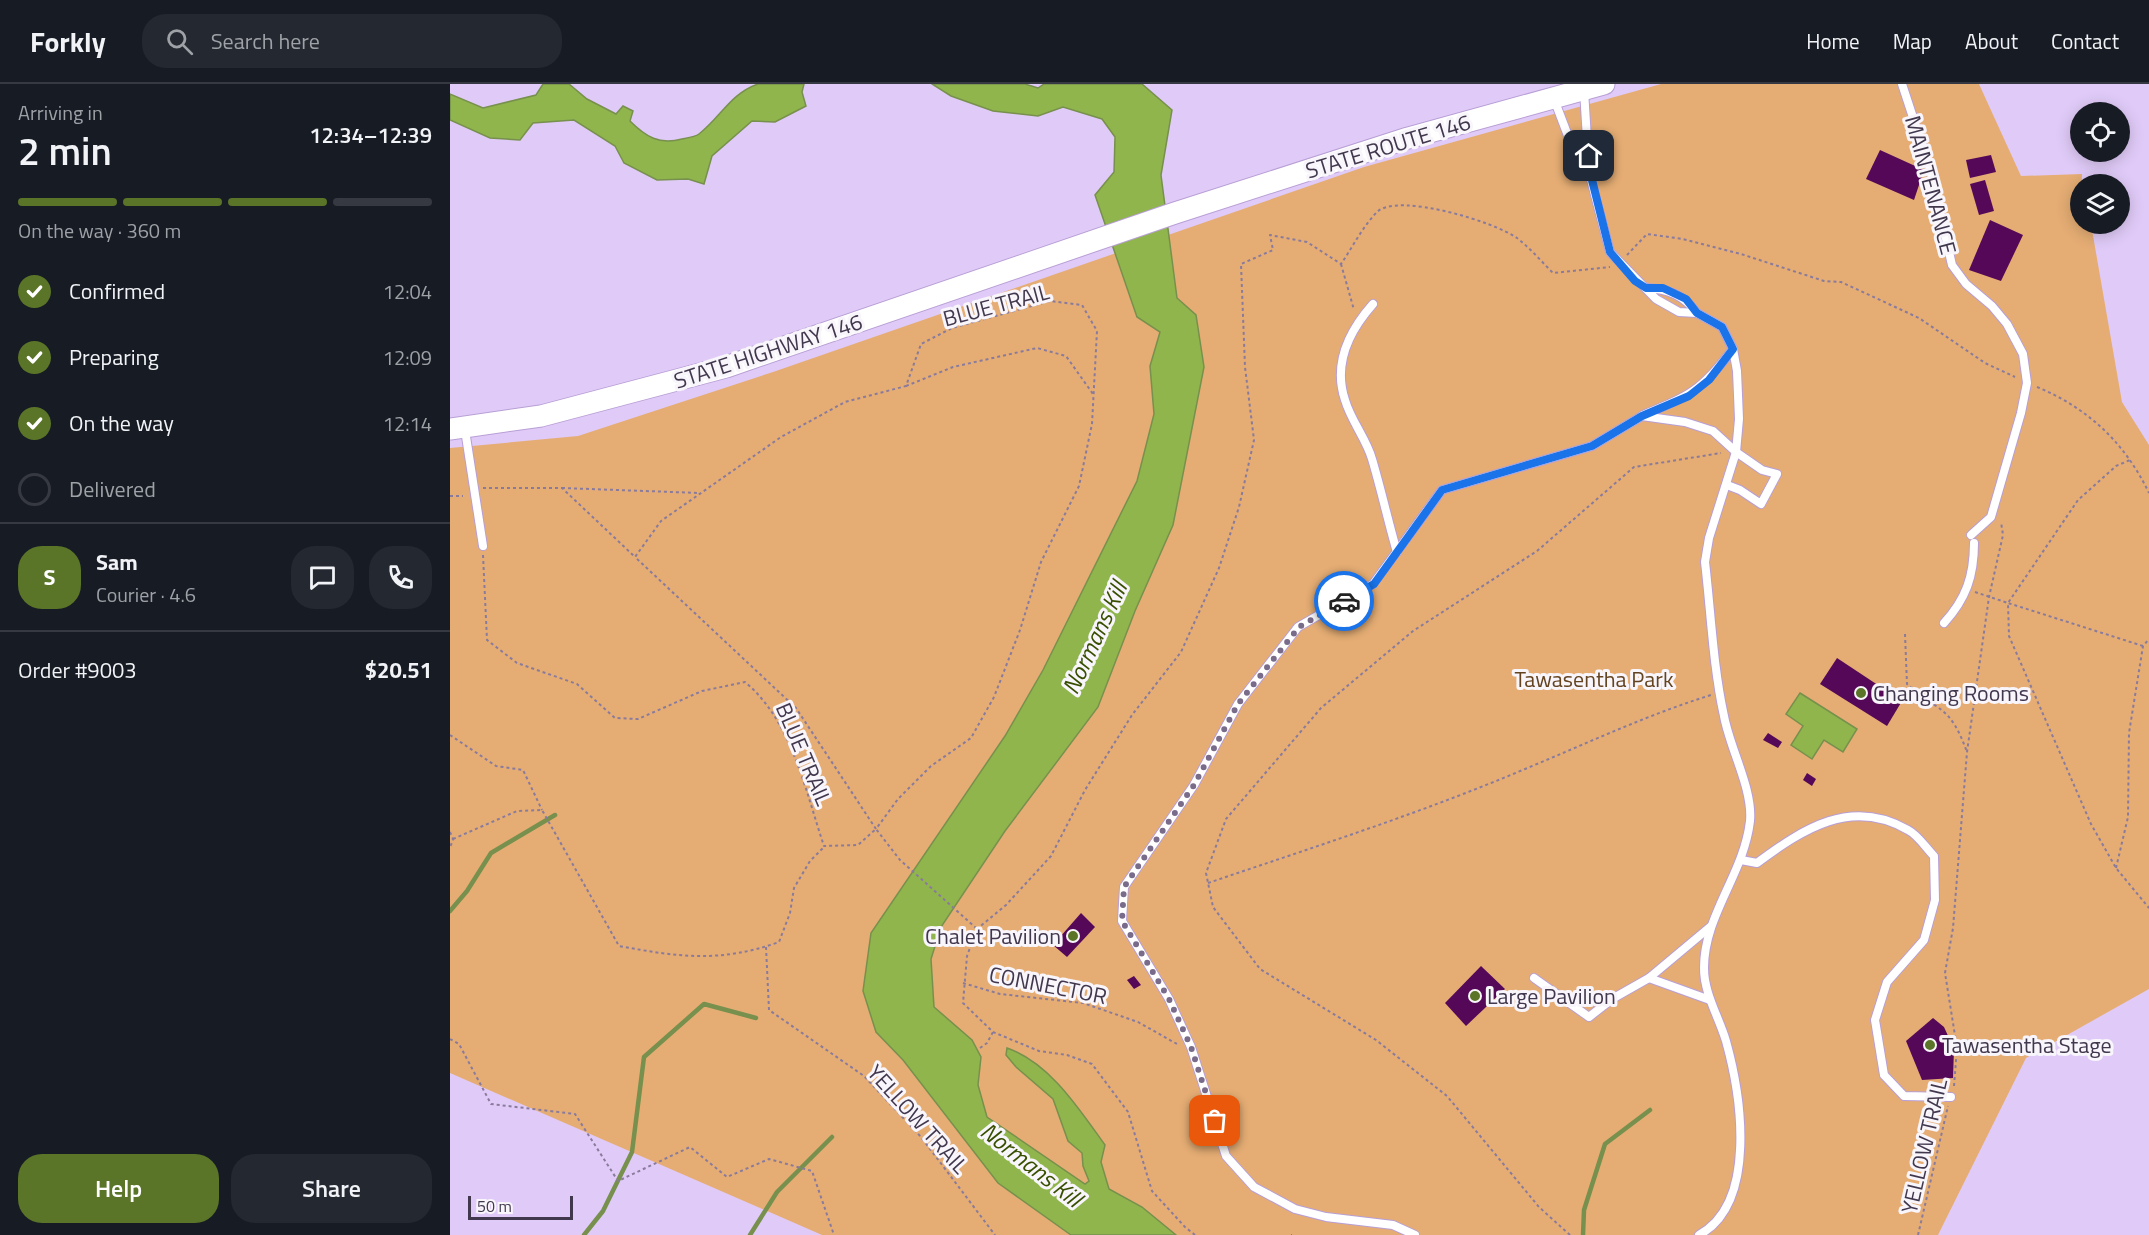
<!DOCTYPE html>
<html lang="en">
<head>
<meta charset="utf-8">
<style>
	body { margin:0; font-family:"Titillium Web",sans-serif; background:#242831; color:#f1f3f6; height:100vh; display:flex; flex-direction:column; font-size:22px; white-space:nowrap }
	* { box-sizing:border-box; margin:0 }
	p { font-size:20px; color:#9ea1a6 }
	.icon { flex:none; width:33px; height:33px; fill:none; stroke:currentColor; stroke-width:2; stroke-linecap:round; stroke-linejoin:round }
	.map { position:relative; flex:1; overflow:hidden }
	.panel { display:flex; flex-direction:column; background:#171b24; width:450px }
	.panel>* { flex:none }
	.controls { position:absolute; left:1620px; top:18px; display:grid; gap:12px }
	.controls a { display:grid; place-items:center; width:60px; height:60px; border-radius:50%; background:#171b24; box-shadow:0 3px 15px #0003; font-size:30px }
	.scale { position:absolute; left:18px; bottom:15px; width:105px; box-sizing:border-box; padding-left:6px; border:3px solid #42384e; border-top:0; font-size:16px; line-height:21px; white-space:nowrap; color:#42384e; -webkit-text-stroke:4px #f8f5fb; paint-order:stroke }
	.pin { position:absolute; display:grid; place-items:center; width:51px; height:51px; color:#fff; margin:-26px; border-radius:12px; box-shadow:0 3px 9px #0006 }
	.courier { position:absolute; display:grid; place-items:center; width:60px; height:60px; margin:-30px; border:4px solid #1a73e8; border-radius:50%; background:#fff; color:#222; box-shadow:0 2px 8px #0007 }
	.head em { font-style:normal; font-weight:600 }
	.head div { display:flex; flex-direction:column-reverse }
	.head { display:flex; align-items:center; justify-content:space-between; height:102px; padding:0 18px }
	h1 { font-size:39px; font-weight:600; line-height:45px }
	.bar { display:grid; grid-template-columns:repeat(4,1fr); gap:9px 6px; align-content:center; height:72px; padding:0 18px }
	.bar i { height:8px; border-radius:4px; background:#363941 }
	.bar .active { background:#5a7428 }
	.bar p { grid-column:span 4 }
	.line { display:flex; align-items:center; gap:15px; padding:0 18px; border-top:2px solid #363941 }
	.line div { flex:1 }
	.round { display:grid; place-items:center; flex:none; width:63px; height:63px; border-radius:24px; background:#242831 }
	ol { padding:0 18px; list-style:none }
	li { display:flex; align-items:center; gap:18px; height:66px }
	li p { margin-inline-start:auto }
	li .icon { padding:6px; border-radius:50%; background:#5a7428; color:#fff; stroke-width:4 }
	li:last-child { color:#9ea1a6 }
	li i { width:33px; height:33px; border:3px solid #363941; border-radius:50% }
	.cta { display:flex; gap:12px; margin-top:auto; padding:12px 18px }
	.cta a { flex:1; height:69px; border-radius:24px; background:#5a7428; color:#fff; font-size:24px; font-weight:600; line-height:69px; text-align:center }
	.cta a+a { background:#242831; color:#f1f3f6 }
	header { display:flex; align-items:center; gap:36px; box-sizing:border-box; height:84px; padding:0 30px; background:#171b24; border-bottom:2px solid #363941 }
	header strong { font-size:28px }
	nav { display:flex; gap:33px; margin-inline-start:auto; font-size:21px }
	.search { width:420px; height:54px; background:#242831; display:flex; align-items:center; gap:15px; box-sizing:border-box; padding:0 21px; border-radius:24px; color:#9ea1a6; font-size:22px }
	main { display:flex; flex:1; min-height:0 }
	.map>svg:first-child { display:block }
	.green { fill:#e5ad74 }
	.water { fill:#8fb54c; stroke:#78904d; stroke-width:1.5 }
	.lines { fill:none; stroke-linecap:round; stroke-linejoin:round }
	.stream { stroke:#78904d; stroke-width:4.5 }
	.building { fill:#540857 }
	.service-casing { stroke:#b89fd5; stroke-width:10 }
	.secondary-casing { stroke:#b89fd5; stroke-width:23 }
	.path { stroke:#8a7b9c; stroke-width:2; stroke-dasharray:3 3; stroke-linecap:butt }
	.service { stroke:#fff; stroke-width:8 }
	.secondary { stroke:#fff; stroke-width:21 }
	.done { stroke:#796b8a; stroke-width:6; stroke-dasharray:0 10.8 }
	.route { stroke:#1a73e8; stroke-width:8 }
	.poi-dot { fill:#5a7428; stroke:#f8f5fb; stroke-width:2 }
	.labels { text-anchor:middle; stroke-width:6; stroke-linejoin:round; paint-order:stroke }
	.street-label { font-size:22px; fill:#42384e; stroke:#f8f5fb }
	.park-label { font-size:22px; fill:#644420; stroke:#f8f5fb }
	.poi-label { font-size:22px; fill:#42384e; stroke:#f8f5fb; text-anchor:start }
	.water-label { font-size:24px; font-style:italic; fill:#384f00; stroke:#f8f5fb }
</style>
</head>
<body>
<header>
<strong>Forkly</strong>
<div class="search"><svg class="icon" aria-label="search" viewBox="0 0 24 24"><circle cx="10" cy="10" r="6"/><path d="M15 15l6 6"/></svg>Search here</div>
<nav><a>Home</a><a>Map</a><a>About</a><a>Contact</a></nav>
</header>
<main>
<section class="panel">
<div class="head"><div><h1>2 min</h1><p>Arriving in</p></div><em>12:34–12:39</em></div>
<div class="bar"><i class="active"></i><i class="active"></i><i class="active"></i><i></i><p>On the way · 360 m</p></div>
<ol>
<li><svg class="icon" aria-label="check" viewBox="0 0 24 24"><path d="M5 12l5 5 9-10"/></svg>Confirmed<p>12:04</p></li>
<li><svg class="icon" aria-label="check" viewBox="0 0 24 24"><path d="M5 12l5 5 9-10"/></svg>Preparing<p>12:09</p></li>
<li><svg class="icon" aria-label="check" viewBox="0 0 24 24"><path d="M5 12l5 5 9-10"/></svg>On the way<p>12:14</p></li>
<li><i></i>Delivered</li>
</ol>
<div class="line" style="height:108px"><b class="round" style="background:#5a7428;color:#fff">S</b><div><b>Sam</b><p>Courier · 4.6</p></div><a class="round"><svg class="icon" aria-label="chat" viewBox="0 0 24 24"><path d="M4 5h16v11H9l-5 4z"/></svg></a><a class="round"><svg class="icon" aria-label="phone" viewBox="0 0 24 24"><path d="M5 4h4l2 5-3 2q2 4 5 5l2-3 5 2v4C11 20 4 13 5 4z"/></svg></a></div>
<div class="line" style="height:78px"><div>Order #9003</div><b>$20.51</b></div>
<div class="cta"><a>Help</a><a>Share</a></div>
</section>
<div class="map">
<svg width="1699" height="1151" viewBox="0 0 1699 1151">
	<rect width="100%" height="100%" fill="#e0cbf8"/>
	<path class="green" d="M1211,0h318l42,92 61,-2 -2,50h11l31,178 27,43v544l-123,69 -88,177h-1116l-372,-162v-625l128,-12 195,-64 591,-205z"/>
	<g class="water">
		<path d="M93,0h26l18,15 29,15 7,-8 10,5 -3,10c16,16 29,24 52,18 5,-1 13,-2 17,-5 21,-16 32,-41 59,-50 12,0 33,0 46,0l-2,8 4,14 -31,16 -23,-1 -40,35 -8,28 -16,-5 -31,1 -33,-17 -9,-17 -41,-26 -41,3 -13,17 -30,-2 -40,-18v-26l33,14 53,-13z"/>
		<path d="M482,0h93l13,4 6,-4h98l30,26 -11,65 16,123 19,17 8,52 -31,158 -38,86 -37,96 -93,124 -64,96 -10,32 3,48 38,33 9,17 -3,28 9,32 98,67 4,-3 -6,-15 -1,-13 -14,-12 -15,-42 -37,-32 -10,-12 1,-7c43,15 72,61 98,97l-4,17 8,27 33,18 34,28h-105l-73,-52 -95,-123 -27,-28 -13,-41 8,-58 134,-197 38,-66 94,-189 17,-67 -4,-48 10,-34 -23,-15 -42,-122 19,-23 1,-35 -13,-18 -39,-12 -25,9 -45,-5 -42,-15z"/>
		<path d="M1350,609l57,36 -14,23 -19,-12 -12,19 -21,-14 12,-19 -17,-12z"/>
	</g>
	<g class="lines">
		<g class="stream">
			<path d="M0,827l17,-20 24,-38 64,-38"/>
			<path d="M134,1151l19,-24 29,-59 12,-95 60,-53 52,14"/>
			<path d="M300,1151l27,-43 55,-55"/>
			<path d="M1133,1151l1,-25 21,-66 45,-34"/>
		</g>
	</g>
	<g class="building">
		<path d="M1430,66l44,20 -10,30 -48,-21z"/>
		<path d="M1541,71l5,17 -26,6 -4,-18z"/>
		<path d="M1535,96l9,31 -15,4 -9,-31z"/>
		<path d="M1540,136l33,15 -22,46 -32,-11z"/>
		<path d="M1387,574l65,43 -15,25 -67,-42z"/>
		<path d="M1318,649l14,9 -4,6 -15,-8z"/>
		<path d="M1357,689l9,6 -4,7 -9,-6z"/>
		<path d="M631,829l14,14 -28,30 -14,-12z"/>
		<path d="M1031,882l24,23 -39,37 -21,-23z"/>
		<path d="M684,892l7,9 -7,4 -7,-9z"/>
		<path d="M1483,934l11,9 10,22 -1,29 -31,2 -16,-39z"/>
	</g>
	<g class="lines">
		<defs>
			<g id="service">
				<path d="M1452,0l28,85 22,96 14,19 26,22 15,18 16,30 4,29 -6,30 -30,104 -20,18"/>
				<path d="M1134,6l5,82 21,80 46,47 23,13 18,1 25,14 11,22 4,22 2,48 -3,33 -27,86 -4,24c6,51 8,104 19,154 6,33 29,73 26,105 -6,53 -46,94 -46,147 0,26 15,49 22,73 15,54 32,162 -27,194"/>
				<path d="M1104,15l16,42 19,31"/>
				<path d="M1196,204c23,1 37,7 51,25"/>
				<path d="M923,220c-24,27 -40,60 -28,96 6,21 21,38 27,59 9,30 16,62 25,93"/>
				<path d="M1193,331c48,-20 58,-24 90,-66"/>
				<path d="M15,346l18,116"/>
				<path d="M1494,539c22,-24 30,-47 30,-80"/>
				<path d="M1291,776l16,3c46,-34 94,-66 151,-33 10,5 18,18 26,26l1,44 -11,40 -37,42 -12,38 9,55 20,21 47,1"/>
				<path d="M1084,894l55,39 23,-18 37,-21 61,-51"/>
				<path d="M1199,894l61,22"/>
				<path d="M965,1151l-22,-10 -67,-8 -31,-8 -41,-22 -28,-31 -35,-109 -22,-48 -47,-78 2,-34 70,-102 44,-81 60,-77 75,-43 69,-94 150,-44 50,-30 43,6 28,9 23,21 26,18 15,4 -16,30 -21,-14 -13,-5"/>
			</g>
			<path id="secondary" d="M0,345l91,-13 185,-49 449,-154 233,-75 196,-54"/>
		</defs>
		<use href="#service" class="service-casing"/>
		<use href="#secondary" class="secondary-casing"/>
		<g class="path">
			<path d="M1177,171l20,-21 36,5 58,15 83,27 17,1 78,36 66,45 30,14"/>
			<path d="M891,180l13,46"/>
			<path d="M456,302l47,-19 84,-19 29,8 27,38"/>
			<path d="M1587,303c51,21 88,56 112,106"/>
			<path d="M33,404h79l73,69 26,-36 120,-84 64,-35 61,-16 15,-42 31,-16 98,-27 32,4 15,26 -5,93 -13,62 -38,76 -21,68 -26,67 -23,41 -40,28 -33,33 -22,30 -80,-121 -161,-151"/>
			<path d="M112,404l138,5"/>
			<path d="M0,412h13"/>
			<path d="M33,471l4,85 30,23 60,21 38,34 23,1 64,-28 43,-9c47,39 60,108 79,164l34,-1 18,-16 24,31 77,69"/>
			<path d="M1525,508l33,11 70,-103 38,-34 14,-6"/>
			<path d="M1455,550l2,50c33,30 42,19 60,68"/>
			<path d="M1693,562l-135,-43 1,33 82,188 25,44 33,40"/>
			<path d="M0,651l46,31 27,4 19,40"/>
			<path d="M0,748l3,7 -3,9"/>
			<path d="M3,755l64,-28 25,-1 77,136c59,11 102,17 160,-4l11,-29 4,-25 16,-27 14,-14"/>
			<path d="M1666,784l12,-51 1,-84 14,-87 6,-7"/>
			<path d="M758,799c106,-36 213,-70 317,-114 63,-26 119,-53 186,-74"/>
			<path d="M316,863l3,63 95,66 57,61 74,98"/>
			<path d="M513,899l37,11 83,9 55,19 39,22"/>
			<path d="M0,955l9,5 32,60 84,10 43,67 72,-34 37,30 42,-18 43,12 22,64"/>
			<path d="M530,964l7,-5 6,-11"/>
			<path d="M1504,1002l3,-38 -12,-75 8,-45 14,-176 22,-155 14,-62 -2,-13"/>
			<path d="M745,1151l-10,-8 -33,-36 -24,-79 -36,-48 -25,-9 -28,-4 -46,-19 -30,-29 4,-47 10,-27 29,-24 45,-49 34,-66 47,-75 49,-63 38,-84 20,-61 15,-67 -9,-73 -4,-103 32,-14 -3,-15 37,7 34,22c11,-16 22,-38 36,-52 21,-20 118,10 140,26 13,10 24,23 36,35l57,-6"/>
			<path d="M841,1151h1"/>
			<path d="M1120,1151l-31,-28 -92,-111 -71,-56 -116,-71 -47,-62 -7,-34 20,-54 95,-111 92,-77 124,-80 97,-84 87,-14"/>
			<path d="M1468,1151l30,-129"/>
		</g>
		<use href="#service" class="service"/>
		<use href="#secondary" class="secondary"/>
	</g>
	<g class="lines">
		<path class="done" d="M765,1037l-24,-74 -22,-48 -47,-78 2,-34 70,-102 44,-81 61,-77 45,-26"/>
		<path class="route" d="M894,517l30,-17 68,-94 150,-44 50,-30 47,-20 20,-16 24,-31 -11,-22 -25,-14 -11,-14 -23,-11h-17l-11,-7 -25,-29 -20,-80 -1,-16"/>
	</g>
	<g class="poi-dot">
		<circle cx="1411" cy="609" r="6"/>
		<circle cx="623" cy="852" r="6"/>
		<circle cx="1025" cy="912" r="6"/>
		<circle cx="1480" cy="961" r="6"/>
	</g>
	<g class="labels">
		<g class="street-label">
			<text transform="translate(938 62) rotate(-17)" y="8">STATE ROUTE 146</text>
			<text transform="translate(1481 101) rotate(75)" y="8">MAINTENANCE</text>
			<text transform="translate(546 221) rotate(-15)" y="8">BLUE TRAIL</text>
			<text transform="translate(318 267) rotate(-18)" y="8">STATE HIGHWAY 146</text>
			<text transform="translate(354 670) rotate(67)" y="8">BLUE TRAIL</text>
			<text transform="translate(598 901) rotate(11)" y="8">CONNECTOR</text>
			<text transform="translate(468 1035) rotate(48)" y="8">YELLOW TRAIL</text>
			<text transform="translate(1474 1062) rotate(-77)" y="8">YELLOW TRAIL</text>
		</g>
		<g class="park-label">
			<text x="1144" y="603">Tawasentha Park</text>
		</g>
		<g class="poi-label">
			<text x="1423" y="617">Changing Rooms</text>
			<text x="611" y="860" text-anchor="end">Chalet Pavilion</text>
			<text x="1037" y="920">Large Pavilion</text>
			<text x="1492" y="969">Tawasentha Stage</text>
		</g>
		<g class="water-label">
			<text transform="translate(645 554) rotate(-65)" y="8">Normans Kill</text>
			<text transform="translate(581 1081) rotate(38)" y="8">Normans Kill</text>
		</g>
	</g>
</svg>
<div class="controls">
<a><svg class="icon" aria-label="locate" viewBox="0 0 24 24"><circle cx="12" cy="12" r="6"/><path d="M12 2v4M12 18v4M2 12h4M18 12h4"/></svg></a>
<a><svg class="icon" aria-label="layers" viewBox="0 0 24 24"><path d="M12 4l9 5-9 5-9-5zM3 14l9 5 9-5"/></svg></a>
</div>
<div class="scale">50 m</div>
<div class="pin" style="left:765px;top:1037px;background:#ea580c"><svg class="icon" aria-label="bag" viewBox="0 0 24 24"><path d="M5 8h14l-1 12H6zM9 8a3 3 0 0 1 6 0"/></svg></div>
<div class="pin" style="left:1139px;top:72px;background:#1f2937"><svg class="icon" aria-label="home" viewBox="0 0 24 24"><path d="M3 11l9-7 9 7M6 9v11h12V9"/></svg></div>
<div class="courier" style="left:894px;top:517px"><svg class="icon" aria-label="car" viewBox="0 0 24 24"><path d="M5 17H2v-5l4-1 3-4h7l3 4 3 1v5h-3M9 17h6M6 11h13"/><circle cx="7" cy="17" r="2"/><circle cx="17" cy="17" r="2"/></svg></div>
</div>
</main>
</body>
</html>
